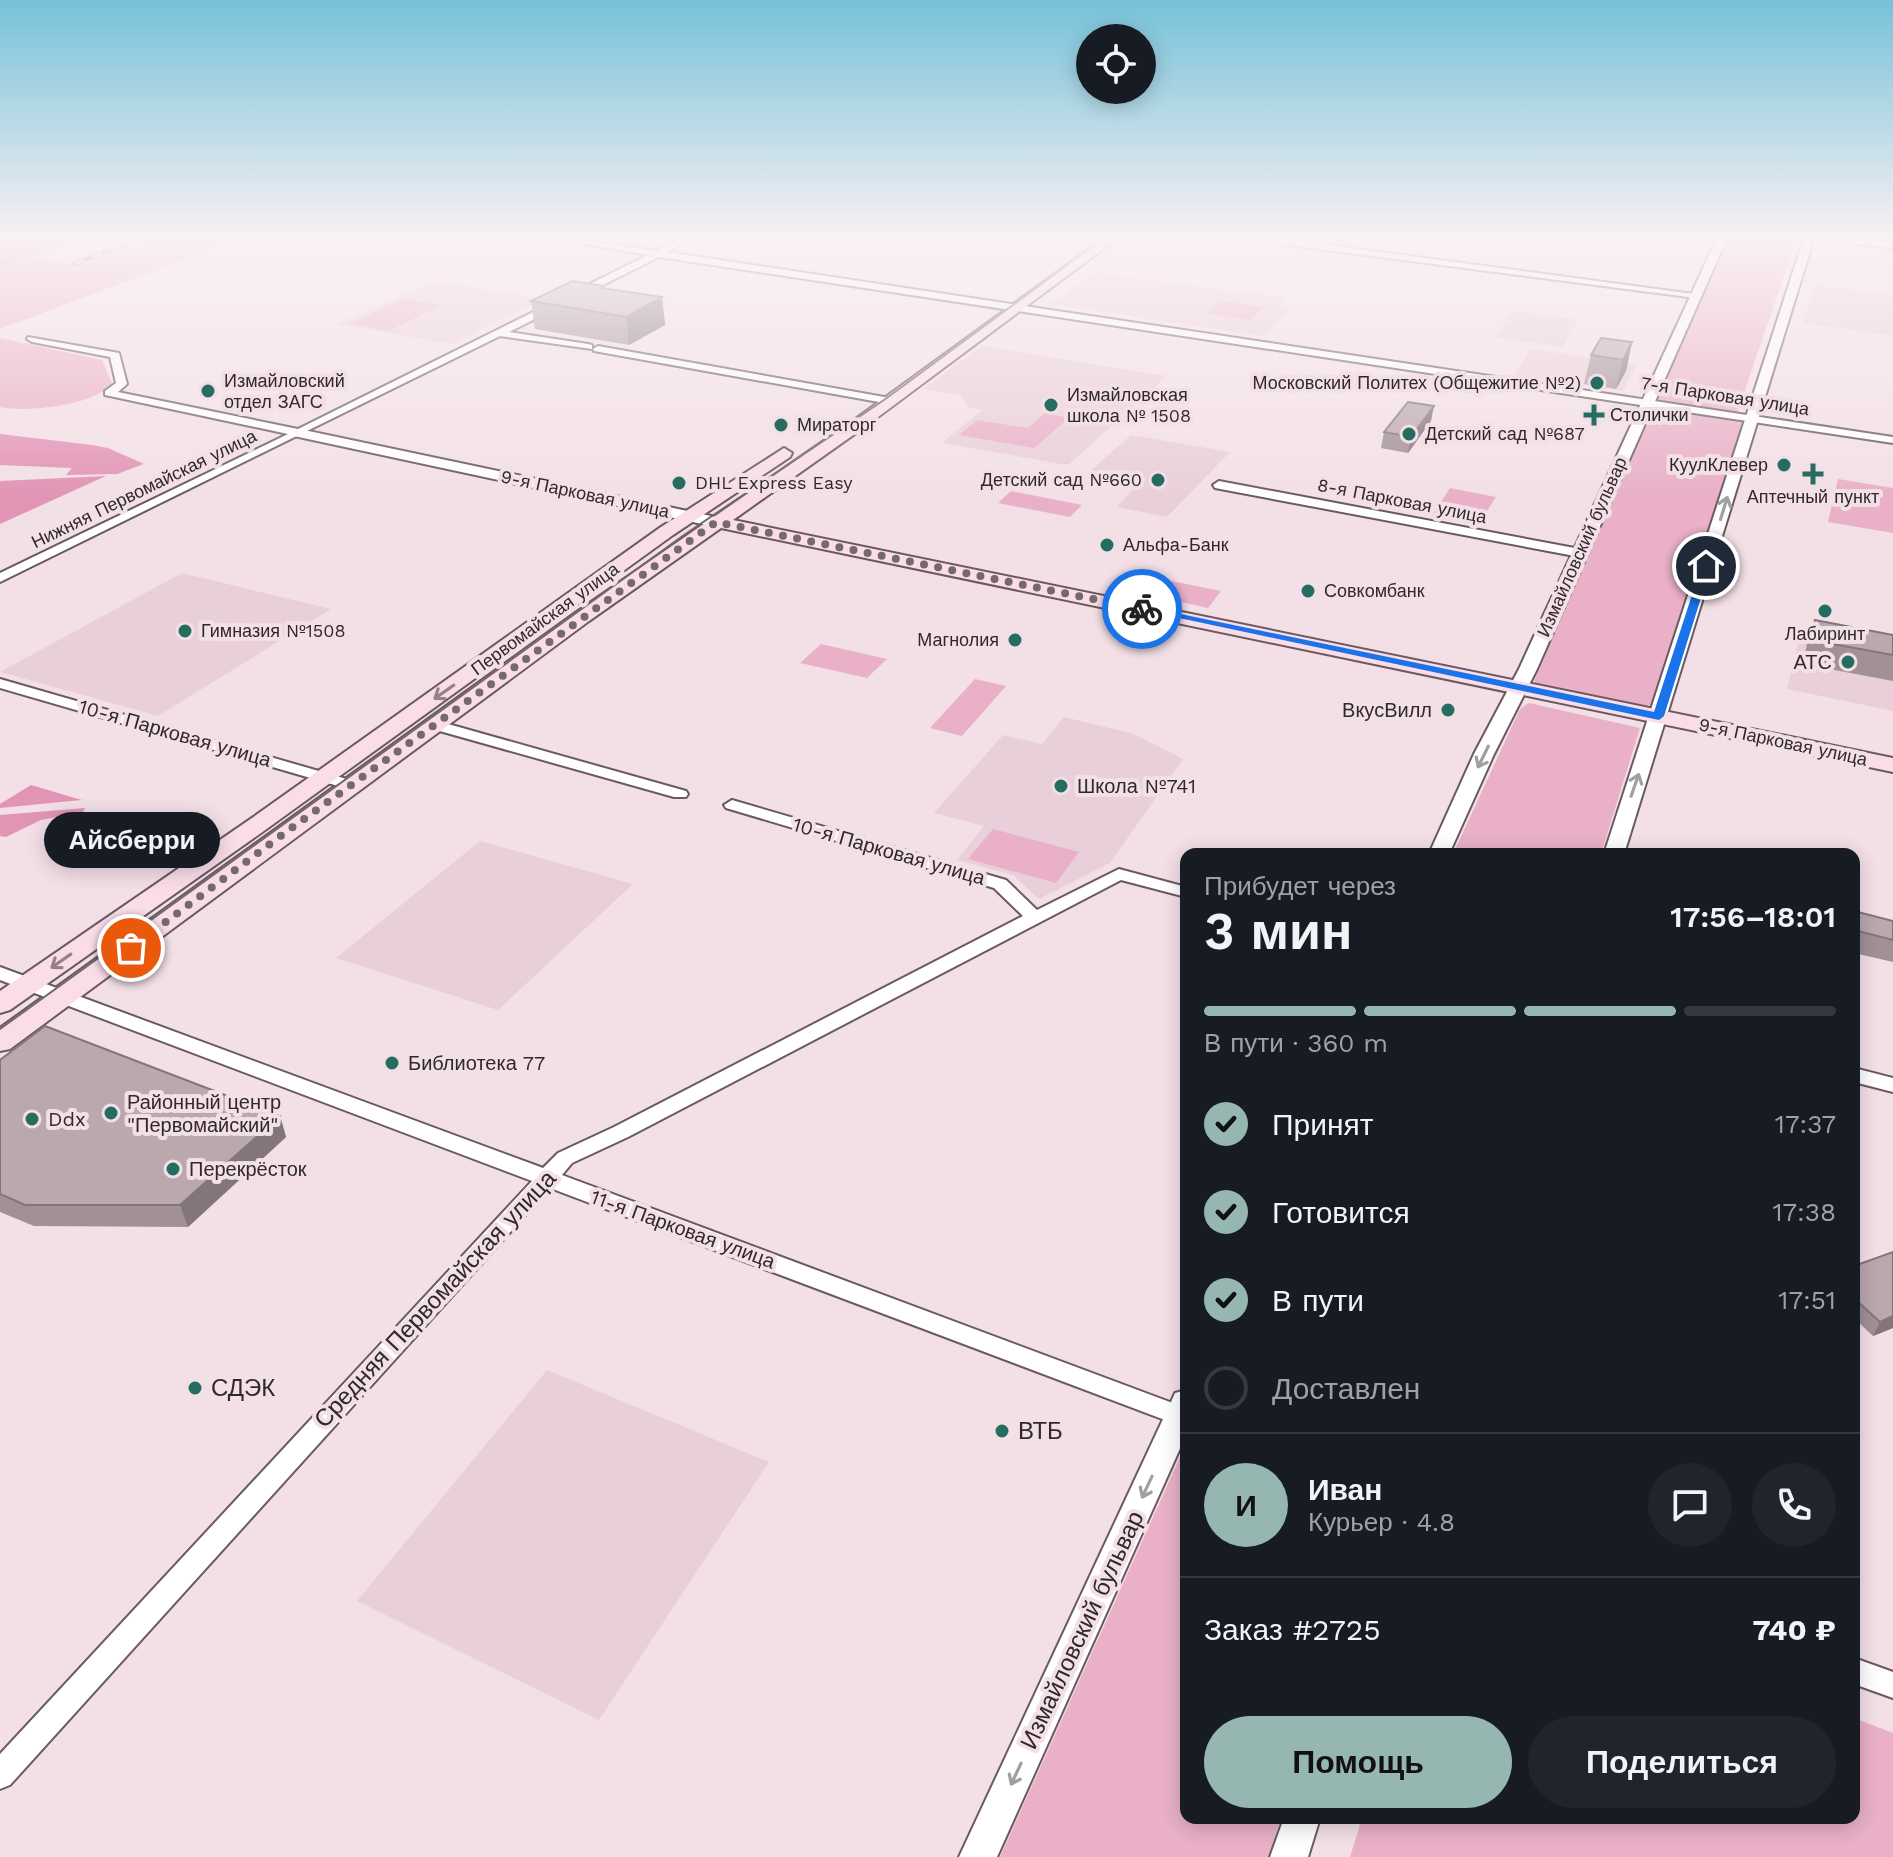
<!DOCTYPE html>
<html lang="ru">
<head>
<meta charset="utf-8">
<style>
	body { margin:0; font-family:"Work Sans",sans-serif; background:#20242c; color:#f1f3f6; height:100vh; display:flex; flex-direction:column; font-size:30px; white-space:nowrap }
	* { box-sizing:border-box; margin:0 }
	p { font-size:26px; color:#9ea1a6 }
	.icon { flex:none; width:44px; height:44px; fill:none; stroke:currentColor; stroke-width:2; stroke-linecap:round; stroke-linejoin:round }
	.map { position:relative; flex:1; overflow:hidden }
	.details { position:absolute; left:1180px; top:848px; width:680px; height:976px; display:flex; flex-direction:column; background:#171b24; border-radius:16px; box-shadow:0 4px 20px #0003 }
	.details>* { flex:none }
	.tools { position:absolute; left:1076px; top:24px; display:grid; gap:16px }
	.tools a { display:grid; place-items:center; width:80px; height:80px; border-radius:50%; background:#171b24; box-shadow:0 4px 20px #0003; font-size:40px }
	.pin { position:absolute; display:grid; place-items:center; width:68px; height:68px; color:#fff; margin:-34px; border:4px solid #fff; border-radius:50%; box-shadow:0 2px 8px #0007 }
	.courier { position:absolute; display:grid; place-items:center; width:80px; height:80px; margin:-40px; border:6px solid #1a73e8; border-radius:50%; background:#fff; color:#222; box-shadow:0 2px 10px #0007 }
	.bubble { position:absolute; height:56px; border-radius:28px; background:#171b24; box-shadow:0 4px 20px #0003; font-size:26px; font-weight:600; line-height:56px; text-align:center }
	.summary em { font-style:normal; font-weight:600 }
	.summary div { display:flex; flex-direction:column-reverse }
	.summary { display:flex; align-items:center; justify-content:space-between; height:136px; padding:0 24px }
	h1 { font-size:52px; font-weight:600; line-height:60px }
	.bar { display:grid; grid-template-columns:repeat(4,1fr); gap:12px 8px; align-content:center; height:96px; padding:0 24px }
	.bar i { height:10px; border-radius:6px; background:#363941 }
	.bar .selected { background:#96b6b2 }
	.bar p { grid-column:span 4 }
	.line { display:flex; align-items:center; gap:20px; padding:0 24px; border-top:2px solid #363941 }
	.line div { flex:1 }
	.round { display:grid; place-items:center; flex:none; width:84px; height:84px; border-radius:42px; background:#20242c }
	ol { padding:0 24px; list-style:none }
	li { display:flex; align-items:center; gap:24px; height:88px }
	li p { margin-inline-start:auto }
	li .icon { padding:8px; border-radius:50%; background:#96b6b2; color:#111; stroke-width:4 }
	li:last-child { color:#9ea1a6 }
	li i { width:44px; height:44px; border:4px solid #363941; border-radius:50% }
	.cta { display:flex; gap:16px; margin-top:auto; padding:16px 24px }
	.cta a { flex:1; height:92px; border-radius:48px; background:#96b6b2; color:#111; font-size:32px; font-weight:600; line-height:92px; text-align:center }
	.cta a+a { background:#20242c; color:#f1f3f6 }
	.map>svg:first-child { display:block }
	.built { fill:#e9cfd9 }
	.green { fill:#e9b0c7 }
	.forest { fill:#e294b5 }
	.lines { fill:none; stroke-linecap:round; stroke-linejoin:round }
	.minor-casing { stroke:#6a5a60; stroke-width:4 }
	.tertiary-casing { stroke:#6a5a60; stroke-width:4 }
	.secondary-casing { stroke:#6a5a60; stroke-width:4 }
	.minor { fill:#fff; fill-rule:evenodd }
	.tertiary { fill:#fff; fill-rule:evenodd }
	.secondary { fill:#fbddea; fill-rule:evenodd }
	.tram { stroke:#73676b; stroke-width:2 }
	.rail-casing { stroke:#73676b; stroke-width:5 }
	.rail { stroke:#f3e0e7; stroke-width:3; stroke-dasharray:10; stroke-linecap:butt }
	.wall { fill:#a19096 }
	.shaded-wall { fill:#83767a }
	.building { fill:#bba8af; stroke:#83767a; stroke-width:2 }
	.oneway { stroke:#a29fa0 }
	.oneway2 { stroke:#96838a }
	.route { fill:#1a73e8 }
	.done { stroke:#74696d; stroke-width:8; stroke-dasharray:0 14.4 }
	.poi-dot { fill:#266c60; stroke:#f3e0e7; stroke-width:3 }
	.labels { text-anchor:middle; stroke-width:8; stroke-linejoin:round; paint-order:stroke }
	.far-poi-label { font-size:18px; fill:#30292b; stroke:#f3e0e7; text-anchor:start }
	.far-street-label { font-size:18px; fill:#30292b; stroke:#f3e0e7 }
	.poi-label { font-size:20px; fill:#30292b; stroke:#f3e0e7; text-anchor:start }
	.street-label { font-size:20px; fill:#30292b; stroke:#f3e0e7 }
	.near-street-label { font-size:24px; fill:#30292b; stroke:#f3e0e7 }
	.near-poi-label { font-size:24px; fill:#30292b; stroke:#f3e0e7; text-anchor:start }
</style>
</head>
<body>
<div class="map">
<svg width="1893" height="1857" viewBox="0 0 1893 1857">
	<rect width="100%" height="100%" fill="#f3e0e7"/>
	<g class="built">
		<path d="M1094,273l191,25 -9,8 15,3 -28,27 -212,-32z"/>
		<path d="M435,281l108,18 -92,45 -114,-20z"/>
		<path d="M1816,285l77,10v41l-90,-13z"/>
		<path d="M1513,311l65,9 -16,27 -67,-10z"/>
		<path d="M982,346l185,30 -99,89 -126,-22 40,-33 -14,-3 -7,-12 -38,-6z"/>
		<path d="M1531,349l59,9 46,8 -13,25 -109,-17z"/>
		<path d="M1131,435l99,17 -63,65 -50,-10 20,-22 -51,-10z"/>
		<path d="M182,573l149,36 -173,107 -158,-44z"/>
		<path d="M1800,635l93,18v58l-106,-22z"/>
		<path d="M1064,717l70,17 49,25 -73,104 -71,36 -26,-24 -56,-15 27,-34 -50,-13 69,-78 39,9z"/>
		<path d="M480,841l153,43 -135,126 -162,-52z"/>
		<path d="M547,1370l222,92 -170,258 -242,-119z"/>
	</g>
	<g class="green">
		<path d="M0,238h88l-56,19 47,8 76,-27h86l-241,91z"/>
		<path d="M1727,238h70l-60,175 -80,-13z"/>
		<path d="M404,299l38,6 -54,26 -40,-7z"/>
		<path d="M1220,301l44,6 -13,13 -44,-6z"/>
		<path d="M0,338l102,22 10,24c-18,21 -85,29 -112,23z"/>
		<path d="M1662,408l76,12 7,4 -91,280 -15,3 -101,-22 -4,-4 120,-272z"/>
		<path d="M1045,413l24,5 -35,30 -75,-13 18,-15 51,8z"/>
		<path d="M1838,479l55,9v45l-65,-11z"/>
		<path d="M1450,488l46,9 -18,28 -46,-9z"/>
		<path d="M1011,491l71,14 -12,12 -72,-14z"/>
		<path d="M1172,581l49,10 -13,17 -50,-11z"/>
		<path d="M821,644l66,15 -20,19 -67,-15z"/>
		<path d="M975,679l31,7 -44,50 -32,-8z"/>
		<path d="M1529,703l111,25 -39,126h-148l67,-145z"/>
		<path d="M993,829l86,23 -23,31 -88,-24z"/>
		<path d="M1186,1451v367h95l-13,39h-268l181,-402z"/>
		<path d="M1854,1718l39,15v124h-543l12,-39h492z"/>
	</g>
	<g class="forest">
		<path d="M0,238h85l-71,23 -14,11z"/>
		<path d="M0,434l92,11 16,3 36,16 -27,10 -51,1 6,-7 -72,-3z"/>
		<path d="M106,476l-106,48v-43z"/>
		<path d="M31,785l51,15 -82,8v-4z"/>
		<path d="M85,808l-2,4 -42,8 -35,17 -6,-1v-21z"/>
	</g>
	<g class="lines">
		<defs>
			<g id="minor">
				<path d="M550,238h19l87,13 27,-13h10l-26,14 1226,185v6l-1234,-186 -150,75 79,12 4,1v4l-92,-13 -500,246v-9l288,-139 -183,-39v-4l11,-8 -6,-26 -78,-15 -5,-3 1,-2 91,16 8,31 -9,8 180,37 350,-174z"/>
				<path d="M1253,238h22l426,57 -5,3 -439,-57z"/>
				<path d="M1823,238l70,4v6l-66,-7z"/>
				<path d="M598,346l292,52 5,3 -5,3 -296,-53 -1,-2z"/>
				<path d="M1219,481l361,68 6,4 -6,4 -365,-69 -2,-3z"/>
				<path d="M0,679l357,103 2,3 -8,5 -6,-2 -345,-100z"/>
				<path d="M434,720l252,71 2,3 -2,3h-12l-245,-69 -3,-3z"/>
				<path d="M732,800l274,80 31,30 82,-41 67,18v10l-65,-17 -493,257 -56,26 -10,12 624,233v20l-636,-240 -540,597 -10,4v-35l532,-573 -532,-201v-13l543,201 15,-15 56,-26 409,-211 -29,-28 -268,-80 -2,-3z"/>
				<path d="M1854,1068l39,10v14l-39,-10z"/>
				<path d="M1854,1658l39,14v26l-39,-14z"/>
			</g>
			<g id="tertiary">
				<path d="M1717,238h10l-190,431 -43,85 -45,100h-20l45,-100 45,-85z"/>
				<path d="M1804,238h10l-190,616h-20z"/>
				<path d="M299,429l417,88 8,5 -8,5 -422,-91v-6z"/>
				<path d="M1186,1390v45l-189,422h-38l212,-455 4,-9z"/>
				<path d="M1284,1818h36l-12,39h-38z"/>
			</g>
			<g id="secondary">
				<path d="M1104,238h14l-252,188 -133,94 1160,238v14l-1172,-244 -132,93 -579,428 -10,2v-23l575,-415 279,-193z"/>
				<path d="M784,448l8,5 -2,4 -117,78 -405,293 -258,182 -10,3v-22l252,-173 409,-291z"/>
			</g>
		</defs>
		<use href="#minor" class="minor-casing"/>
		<use href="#tertiary" class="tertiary-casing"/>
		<use href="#secondary" class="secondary-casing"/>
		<use href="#minor" class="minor"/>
		<use href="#tertiary" class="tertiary"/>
		<use href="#secondary" class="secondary"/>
		<path class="tram" d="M0,1029l684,-494 200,-135 220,-162"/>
		<defs>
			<path id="rail" d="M74,264l67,-26"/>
		</defs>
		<use href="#rail" class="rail-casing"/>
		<use href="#rail" class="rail"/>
	</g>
	<g class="wall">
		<path d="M604,286l1,2 57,9 3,28 -36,20 -94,-16 -4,-28z"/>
		<path d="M1632,342l-6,29 -10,18 -32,-5 7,-29z"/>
		<path d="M1431,421l-23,32 -27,-5 3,-16z"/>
		<path d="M1815,620l78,15v46l-90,-17 4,-20z"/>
		<path d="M1854,911l39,10v41l-39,-9z"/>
		<path d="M0,1060l280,56 6,21 -98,90 -154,-1 -34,-14z"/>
		<path d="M1854,1266l39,62 -20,8 -19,-18z"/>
	</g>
	<g class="shaded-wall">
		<path d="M662,297l3,28 -36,20 -3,-28z"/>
		<path d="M1632,342l-6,29 -10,18 7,-29z"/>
		<path d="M1434,406l-3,15 -23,32 3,-16z"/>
		<path d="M280,1116l6,21 -98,90 -8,-22z"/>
		<path d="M1893,1316v12l-20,8 7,-14z"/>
	</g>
	<g class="building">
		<path d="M572,281l32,5 -2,2 60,9 -36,20 -95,-16z"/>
		<path d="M1601,338l31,4 -9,18 -32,-5z"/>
		<path d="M1408,402l26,4 -23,31 -27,-5z"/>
		<path d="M1815,620l78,15v20l-82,-15z"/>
		<path d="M1854,911l39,10v19l-39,-10z"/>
		<path d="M45,1026l235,90 -100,89h-155l-25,-11v-134z"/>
		<path d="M1893,1252v64l-13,6 -26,-24v-32z"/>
	</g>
	<defs><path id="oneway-shaft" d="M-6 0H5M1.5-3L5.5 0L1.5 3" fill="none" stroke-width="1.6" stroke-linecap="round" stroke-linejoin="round" transform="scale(2)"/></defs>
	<g class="oneway">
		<use href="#oneway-shaft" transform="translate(1724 508) rotate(-73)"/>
		<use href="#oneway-shaft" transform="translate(1483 757) rotate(116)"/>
		<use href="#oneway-shaft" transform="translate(1635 785) rotate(-71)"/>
		<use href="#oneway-shaft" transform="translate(1147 1487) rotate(115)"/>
		<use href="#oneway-shaft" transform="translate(1016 1774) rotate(115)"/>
	</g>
	<g class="oneway2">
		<use href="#oneway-shaft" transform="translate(444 692) rotate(145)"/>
		<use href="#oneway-shaft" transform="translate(61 961) rotate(145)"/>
	</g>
	<linearGradient id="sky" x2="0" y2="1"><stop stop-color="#76c2d9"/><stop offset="0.48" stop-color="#faf1f4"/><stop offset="1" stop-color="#faf1f4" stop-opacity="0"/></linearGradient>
	<rect width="1893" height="498" fill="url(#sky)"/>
	<path class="route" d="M1702,564l9,2 -47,150 -5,4 -522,-111 5,-3 512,106z"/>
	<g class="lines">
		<path class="done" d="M131,948l155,-116 430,-310 426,87"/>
	</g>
	<g class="poi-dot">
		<circle cx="1597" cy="383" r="8"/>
		<circle cx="208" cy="391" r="8"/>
		<circle cx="1051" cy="405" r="8"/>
		<path d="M1590 403h8v8h8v8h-8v8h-8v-8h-8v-8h8z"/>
		<circle cx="781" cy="425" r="8"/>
		<circle cx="1409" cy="434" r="8"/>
		<circle cx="1784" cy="465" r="8"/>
		<path d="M1809 462h8v8h8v8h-8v8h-8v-8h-8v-8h8z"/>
		<circle cx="1158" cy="480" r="8"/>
		<circle cx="679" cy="483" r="8"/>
		<circle cx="1107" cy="545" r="8"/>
		<circle cx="1308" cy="591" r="8"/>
		<circle cx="1825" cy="611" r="8"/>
		<circle cx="185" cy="631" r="8"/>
		<circle cx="1015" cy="640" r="8"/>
		<circle cx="1848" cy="662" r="8"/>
		<circle cx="1448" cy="710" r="8"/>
		<circle cx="1061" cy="786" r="8"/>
		<circle cx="392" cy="1063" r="8"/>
		<circle cx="111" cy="1113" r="8"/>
		<circle cx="32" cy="1119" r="8"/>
		<circle cx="173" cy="1169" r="8"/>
		<circle cx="195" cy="1388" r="8"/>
		<circle cx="1002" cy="1431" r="8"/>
	</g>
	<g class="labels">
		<g class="far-poi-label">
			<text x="224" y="387">Измайловский<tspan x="224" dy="21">отдел ЗАГС</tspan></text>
			<text x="1581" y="389" text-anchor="end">Московский Политех (Общежитие №2)</text>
			<text x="1067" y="401">Измайловская<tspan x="1067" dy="21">школа № 1508</tspan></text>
			<text x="1610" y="421">Столички</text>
			<text x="797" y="431">Мираторг</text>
			<text x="1425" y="440">Детский сад №687</text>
			<text x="1768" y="471" text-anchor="end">КуулКлевер</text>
			<text x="1142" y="486" text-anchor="end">Детский сад №660</text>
			<text x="695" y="489">DHL Express Easy</text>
			<text x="1813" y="503" text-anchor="middle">Аптечный пункт</text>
			<text x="1123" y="551">Альфа-Банк</text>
			<text x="1324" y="597">Совкомбанк</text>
			<text x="201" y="637">Гимназия №1508</text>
			<text x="1825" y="640" text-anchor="middle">Лабиринт</text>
			<text x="999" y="646" text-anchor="end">Магнолия</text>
		</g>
		<g class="far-street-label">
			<text transform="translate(1725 396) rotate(9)" y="6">7-я Парковая улица</text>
			<text transform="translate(144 489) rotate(-26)" y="6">Нижняя Первомайская улица</text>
			<text transform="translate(585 494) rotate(12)" y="6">9-я Парковая улица</text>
			<text transform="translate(1402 501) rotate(11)" y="6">8-я Парковая улица</text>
			<text transform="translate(1582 547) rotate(-66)" y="6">Измайловский бульвар</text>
			<text transform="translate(545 619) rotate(-36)" y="6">Первомайская улица</text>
			<text transform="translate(1783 742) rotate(12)" y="6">9-я Парковая улица</text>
		</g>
		<g class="poi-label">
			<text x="1832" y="669" text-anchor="end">АТС</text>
			<text x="1432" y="717" text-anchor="end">ВкусВилл</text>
			<text x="1077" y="793">Школа №741</text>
			<text x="408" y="1070">Библиотека 77</text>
			<text x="127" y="1109">Районный центр<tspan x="127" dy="23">"Первомайский"</tspan></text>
			<text x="48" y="1126">Ddx</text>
			<text x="189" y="1176">Перекрёсток</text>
		</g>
		<g class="street-label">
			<text transform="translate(175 733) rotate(16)" y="7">10-я Парковая улица</text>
			<text transform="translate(889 851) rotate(16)" y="7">10-я Парковая улица</text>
			<text transform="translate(683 1229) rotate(20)" y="7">11-я Парковая улица</text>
		</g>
		<g class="near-street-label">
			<text transform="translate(435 1299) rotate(-47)" y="8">Средняя Первомайская улица</text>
			<text transform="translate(1082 1630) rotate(-65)" y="8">Измайловский бульвар</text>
		</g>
		<g class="near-poi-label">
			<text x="211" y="1396">СДЭК</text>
			<text x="1018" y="1439">ВТБ</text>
		</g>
	</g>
</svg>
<div class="tools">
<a><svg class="icon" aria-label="locate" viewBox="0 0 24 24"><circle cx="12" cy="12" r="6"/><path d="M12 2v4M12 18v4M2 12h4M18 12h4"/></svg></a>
</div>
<div class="pin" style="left:131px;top:948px;background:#ea580c"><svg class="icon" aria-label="bag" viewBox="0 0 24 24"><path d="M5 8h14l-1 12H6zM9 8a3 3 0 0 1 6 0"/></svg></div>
<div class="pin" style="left:1706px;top:566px;background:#1f2937"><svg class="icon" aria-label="home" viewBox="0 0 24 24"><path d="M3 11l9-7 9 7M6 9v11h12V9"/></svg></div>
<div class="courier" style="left:1142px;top:609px"><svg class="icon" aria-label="bike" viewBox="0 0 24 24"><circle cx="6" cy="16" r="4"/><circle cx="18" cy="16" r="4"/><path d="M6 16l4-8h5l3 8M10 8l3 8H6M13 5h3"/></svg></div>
<div class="bubble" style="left:44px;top:812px;width:176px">Айсберри</div>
<section class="details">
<div class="summary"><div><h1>3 мин</h1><p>Прибудет через</p></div><em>17:56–18:01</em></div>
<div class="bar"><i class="selected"></i><i class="selected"></i><i class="selected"></i><i></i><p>В пути · 360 m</p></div>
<ol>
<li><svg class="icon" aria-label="check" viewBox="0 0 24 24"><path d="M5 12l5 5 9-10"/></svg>Принят<p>17:37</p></li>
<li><svg class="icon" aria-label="check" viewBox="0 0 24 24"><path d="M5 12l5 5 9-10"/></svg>Готовится<p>17:38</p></li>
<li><svg class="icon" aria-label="check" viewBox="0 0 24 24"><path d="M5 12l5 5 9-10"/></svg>В пути<p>17:51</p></li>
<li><i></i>Доставлен</li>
</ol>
<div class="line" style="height:144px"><b class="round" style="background:#96b6b2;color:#111">И</b><div><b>Иван</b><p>Курьер · 4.8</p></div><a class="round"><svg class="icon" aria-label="chat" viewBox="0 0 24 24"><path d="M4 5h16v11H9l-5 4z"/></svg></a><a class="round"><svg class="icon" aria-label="phone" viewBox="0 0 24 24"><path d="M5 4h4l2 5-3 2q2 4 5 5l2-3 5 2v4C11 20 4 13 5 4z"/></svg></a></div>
<div class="line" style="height:104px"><div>Заказ #2725</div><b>740 ₽</b></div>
<div class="cta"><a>Помощь</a><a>Поделиться</a></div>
</section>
</div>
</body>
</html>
